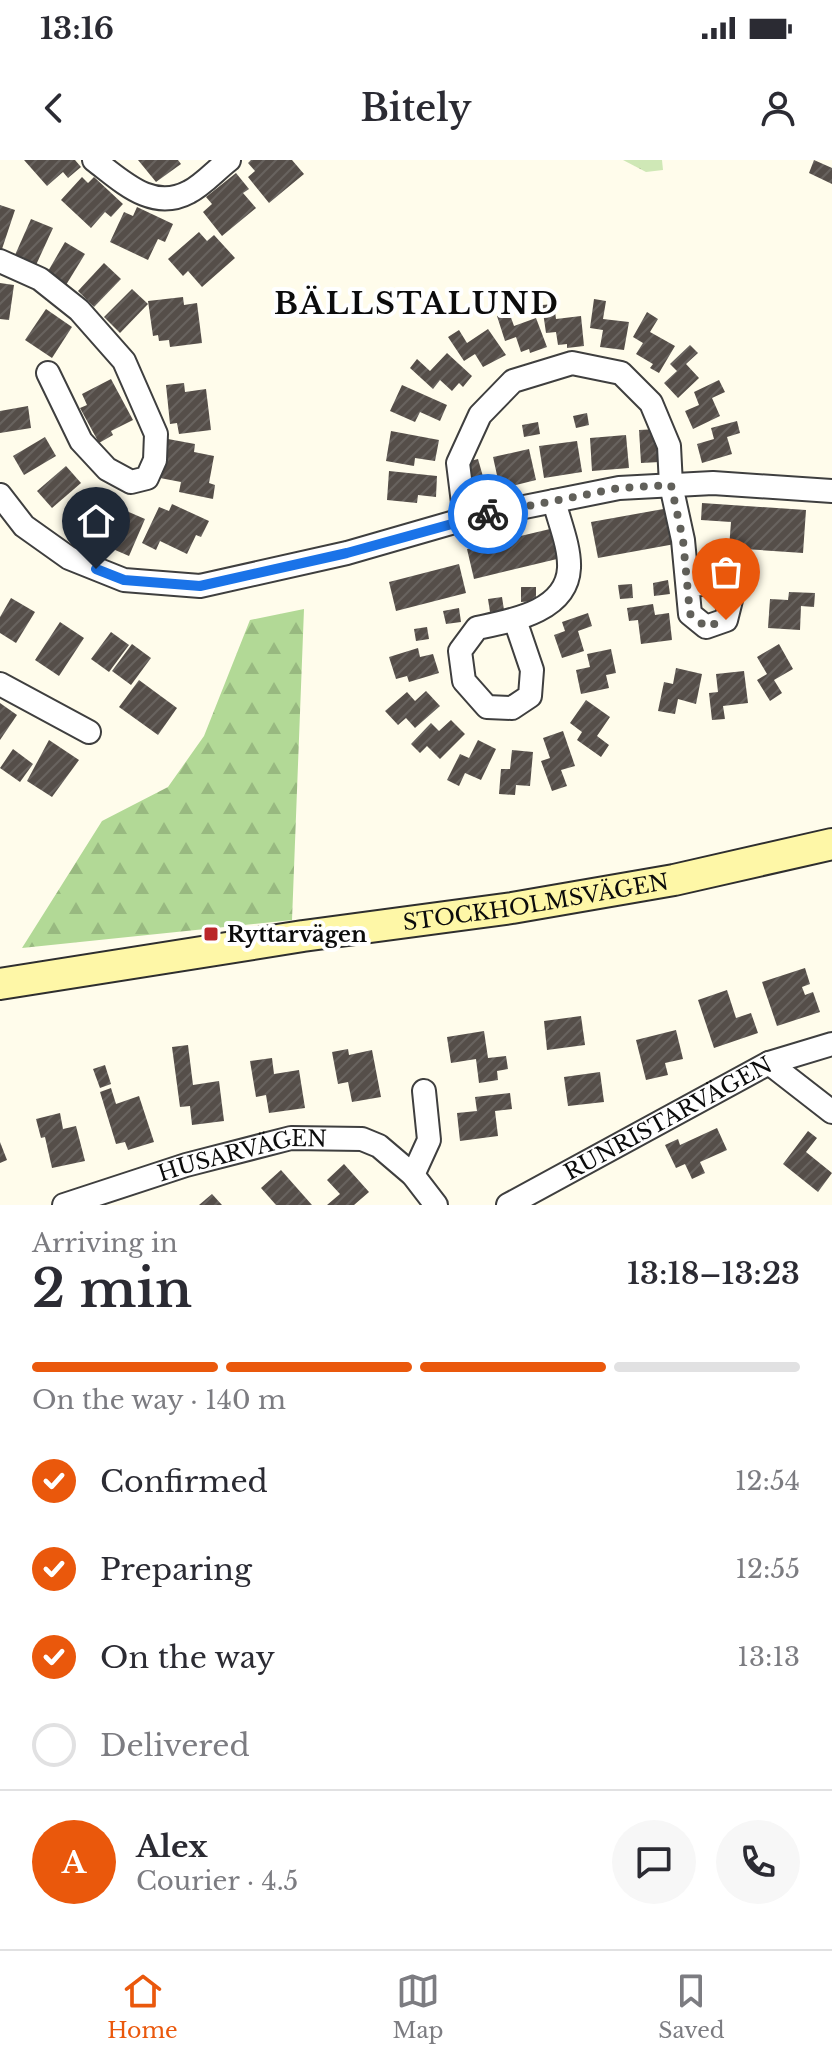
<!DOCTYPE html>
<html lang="en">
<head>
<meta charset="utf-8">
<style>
	body { margin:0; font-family:"Libre Baskerville",serif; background:#f7f7f7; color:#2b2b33; height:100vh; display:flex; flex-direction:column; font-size:30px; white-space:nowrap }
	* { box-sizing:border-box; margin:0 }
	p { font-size:26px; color:#7c7c81 }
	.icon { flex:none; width:44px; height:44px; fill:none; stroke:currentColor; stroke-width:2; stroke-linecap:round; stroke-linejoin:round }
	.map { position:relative; height:1045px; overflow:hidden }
	.sheet { display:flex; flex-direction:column; background:#fff; flex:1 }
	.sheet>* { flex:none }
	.pin { position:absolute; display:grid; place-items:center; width:68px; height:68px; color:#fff; margin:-82px -34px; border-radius:50% 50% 50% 0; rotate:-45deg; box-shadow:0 0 8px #0007 }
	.pin .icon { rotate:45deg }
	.courier { position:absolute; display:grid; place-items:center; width:80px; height:80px; margin:-40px; border:6px solid #1a73e8; border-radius:50%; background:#fff; color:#222; box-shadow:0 2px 10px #0007 }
	.head em { font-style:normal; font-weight:600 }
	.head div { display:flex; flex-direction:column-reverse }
	.head { display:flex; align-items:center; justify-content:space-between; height:136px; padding:0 32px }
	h1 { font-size:52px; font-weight:600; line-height:60px }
	.bar { display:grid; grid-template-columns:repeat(4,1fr); gap:12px 8px; align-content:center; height:96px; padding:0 32px }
	.bar i { height:10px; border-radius:6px; background:#e1e1e2 }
	.bar .active { background:#ea580c }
	.bar p { grid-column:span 4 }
	.line { display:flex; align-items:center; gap:20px; padding:0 32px; border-top:2px solid #e1e1e2 }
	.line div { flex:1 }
	.round { display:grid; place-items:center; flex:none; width:84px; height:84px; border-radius:42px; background:#f7f7f7 }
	ol { padding:0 32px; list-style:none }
	li { display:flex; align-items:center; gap:24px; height:88px }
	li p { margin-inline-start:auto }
	li .icon { padding:8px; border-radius:50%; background:#ea580c; color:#fff; stroke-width:4 }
	li:last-child { color:#7c7c81 }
	li i { width:44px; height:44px; border:4px solid #e1e1e2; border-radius:50% }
	.status { display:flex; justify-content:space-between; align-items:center; height:56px; padding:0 40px; background:#fff; direction:ltr }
	.status svg { height:22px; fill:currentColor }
	header { display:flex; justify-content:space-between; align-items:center; height:104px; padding:0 32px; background:#fff; font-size:36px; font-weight:600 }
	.dock { display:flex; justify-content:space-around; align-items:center; height:112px; border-top:2px solid #e1e1e2; background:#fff; font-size:22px; color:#7c7c81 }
	.dock a { display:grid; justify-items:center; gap:4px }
	.dock .active { color:#ea580c }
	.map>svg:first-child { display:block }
	.forest { fill:url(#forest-firs) }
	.park { fill:url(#park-tufts) }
	.building { fill:url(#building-hatch) }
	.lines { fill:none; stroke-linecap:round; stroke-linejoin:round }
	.street-casing { stroke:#3f3f3f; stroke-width:26 }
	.secondary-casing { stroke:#2e2e2e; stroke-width:34 }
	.street { stroke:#fff; stroke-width:22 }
	.secondary { stroke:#fef7a7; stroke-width:30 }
	.done { stroke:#61605a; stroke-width:8; stroke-dasharray:0 14.4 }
	.route { stroke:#1a73e8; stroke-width:10 }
	.poi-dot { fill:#ba2629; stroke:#fff; stroke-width:3 }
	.labels { text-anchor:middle; stroke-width:8; stroke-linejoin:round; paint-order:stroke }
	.street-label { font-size:22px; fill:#0c0c0c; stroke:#fff }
	.poi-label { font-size:22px; font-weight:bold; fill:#0c0c0c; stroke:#fff; text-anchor:start }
	.district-label { font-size:30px; font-weight:bold; letter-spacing:2px; fill:#0c0c0c; stroke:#fff }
</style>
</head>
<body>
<div class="status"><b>13:16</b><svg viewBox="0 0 49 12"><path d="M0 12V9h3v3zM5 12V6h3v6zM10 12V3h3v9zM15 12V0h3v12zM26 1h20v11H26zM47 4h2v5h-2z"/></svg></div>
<header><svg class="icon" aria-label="back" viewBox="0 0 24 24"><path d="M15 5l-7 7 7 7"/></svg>Bitely<svg class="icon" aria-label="person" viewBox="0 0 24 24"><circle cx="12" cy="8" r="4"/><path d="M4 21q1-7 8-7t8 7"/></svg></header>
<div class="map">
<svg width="832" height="1045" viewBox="0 0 832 1045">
	<defs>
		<pattern id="forest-firs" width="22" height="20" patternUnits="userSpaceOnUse" patternTransform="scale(2)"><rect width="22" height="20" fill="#b2d996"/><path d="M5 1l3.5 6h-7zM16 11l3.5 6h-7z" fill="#98b980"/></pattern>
		<pattern id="park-tufts" width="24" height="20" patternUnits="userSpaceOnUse" patternTransform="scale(2)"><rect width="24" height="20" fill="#cfe8b6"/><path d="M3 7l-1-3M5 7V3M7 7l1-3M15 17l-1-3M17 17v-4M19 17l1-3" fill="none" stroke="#b1c69b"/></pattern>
		<pattern id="building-hatch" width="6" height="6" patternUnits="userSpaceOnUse" patternTransform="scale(2)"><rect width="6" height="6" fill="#554e49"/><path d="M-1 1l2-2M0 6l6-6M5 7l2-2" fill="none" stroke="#68635f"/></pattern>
	</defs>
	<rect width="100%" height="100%" fill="#fffceb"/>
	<path class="forest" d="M304,449l-12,311 -270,28 80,-127 66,-34 36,-51 46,-116z"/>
	<path class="park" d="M623,0h39l1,10 -17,2z"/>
	<g class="building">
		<path d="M24,0h51l6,7 -13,11 -5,-6 -16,14z"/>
		<path d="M138,0h40l3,4 -25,18z"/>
		<path d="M251,0h41l12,14 -35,29 -21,-26 7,-6 -7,-8z"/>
		<path d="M814,0l18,8v16l-23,-11z"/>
		<path d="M236,13l13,16 -6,4 13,15 -34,28 -19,-24 9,-8 -6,-7z"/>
		<path d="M82,17l6,6 6,-6 29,27 -12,13 -6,-5 -14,16 -30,-28z"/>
		<path d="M0,45l15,5 -14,42h-1z"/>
		<path d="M137,47l36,17 -8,18 -7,-3 -10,21 -38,-18 14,-30 9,4z"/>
		<path d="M31,59l22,9 -17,37 -21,-10z"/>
		<path d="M199,72l8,9 7,-6 21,23 -33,29 -14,-16 -5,5 -15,-17z"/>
		<path d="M65,82l20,12 -19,31 -19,-12z"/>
		<path d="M104,103l17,16 -27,28 -16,-16z"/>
		<path d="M0,123l14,2 -5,35 -9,-1z"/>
		<path d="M132,129l16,15 -28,29 -16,-16z"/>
		<path d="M183,137l1,8 13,-2 5,40 -32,4 -1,-7 -10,1 -1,-6 -5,1 -5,-35z"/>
		<path d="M594,139l12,2 -3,18 26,3 -5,28 -24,-3 3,-17 -13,-2z"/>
		<path d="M554,144l2,15 25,-3 3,30 -17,2v-4l-9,1 -2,-13 -10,1 -4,-28z"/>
		<path d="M46,149l26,18 -20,31 -27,-18z"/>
		<path d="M509,152l5,14 22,-8 11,29 -17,6 -1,-4 -8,3 -5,-15 -11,4 -8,-25z"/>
		<path d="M647,152l11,7 -8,13 25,14 -16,27 -9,-5 3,-4 -17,-10 7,-11 -10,-6z"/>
		<path d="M488,169l18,26 -23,12 -8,-13 -11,7 -16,-24 11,-7 8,13z"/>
		<path d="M690,185l8,8 -12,11 13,14 -21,20 -14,-15 13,-12 -7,-7z"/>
		<path d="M447,193l25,23 -9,11 -4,-4 -7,8 -12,-11 -7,9 -23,-21 7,-9 13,12z"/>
		<path d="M111,219l22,41 -22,11 2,4 -14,8 -19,-35 7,-3 -5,-11z"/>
		<path d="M719,220l6,12 -13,6 8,18 -27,13 -8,-18 14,-6 -5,-13z"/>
		<path d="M184,223l1,9 21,-3 5,41 -32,4 -2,-11 -7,1 -4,-39z"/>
		<path d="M402,225l45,20 -7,16 -20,-9 -5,10 -25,-11z"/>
		<path d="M28,246l3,22 -31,5v-22z"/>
		<path d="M587,253l2,12 -13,3 -3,-12z"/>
		<path d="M737,261l3,12 -13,4 5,17 -30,9 -5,-19 17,-5 -3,-11z"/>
		<path d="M538,262l2,12 -16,3 -2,-12z"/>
		<path d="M658,269l2,33 -19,1 -2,-33z"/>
		<path d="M391,271l48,9 -4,21 -20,-3 -1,8 -28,-5z"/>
		<path d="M626,275l3,33 -37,3 -2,-33z"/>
		<path d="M45,277l11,19 -32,19 -11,-19z"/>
		<path d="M168,279l27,5 -1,8 20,4 -5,27 6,2 -2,14 -34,-7 2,-10 -21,-4z"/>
		<path d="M577,281l5,31 -38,6 -5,-32z"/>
		<path d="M529,289l7,31 -36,9 -7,-32z"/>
		<path d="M478,299l9,32 -16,5 -9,-33z"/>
		<path d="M66,306l15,17 -29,25 -15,-17z"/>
		<path d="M389,311l48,5 -1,21 -18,-2 -1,8 -30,-3z"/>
		<path d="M93,331l19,15 -27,31 -17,-16z"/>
		<path d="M702,343l104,7 -3,43 -74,-5 2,-26 -30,-2z"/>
		<path d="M172,344l37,17 -8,16 -5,-2 -9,19 -27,-13 -4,9 -14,-7 17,-36 10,4z"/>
		<path d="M115,346l30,13 -16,37 -30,-13z"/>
		<path d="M669,348l6,36 -77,14 -7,-36z"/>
		<path d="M550,369l7,30 -83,20 -7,-30z"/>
		<path d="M459,404l7,29 -70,18 -7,-29z"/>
		<path d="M668,420l2,14 -16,2 -1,-13z"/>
		<path d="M632,424l1,14 -13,1 -2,-14z"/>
		<path d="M521,427h15v14l-15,1z"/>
		<path d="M789,432l26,1 -1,14 -13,-1 -1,24 -32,-2 2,-29 18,1z"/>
		<path d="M502,437l2,13 -14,2 -2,-13z"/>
		<path d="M11,438l24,14 -19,31 -16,-10v-16z"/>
		<path d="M653,444l2,11 14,-2 3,27 -31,4 -3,-24 -9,1 -2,-13z"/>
		<path d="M459,448l2,14 -15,2 -3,-13z"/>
		<path d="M588,453l4,13 -14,5 6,20 -22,7 -8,-23 11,-4 -3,-9z"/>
		<path d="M60,462l24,16 -25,38 -24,-16z"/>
		<path d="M427,467l2,12 -13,2 -2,-12z"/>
		<path d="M111,472l18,13 -20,27 -18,-13z"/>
		<path d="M132,484l19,14 -20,27 -19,-14z"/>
		<path d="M779,484l14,25 -19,11 8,13 -12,8 -13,-21 10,-6 -10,-17z"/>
		<path d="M418,488l2,9 13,-3 6,19 -30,9 -2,-6 -11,3 -7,-22z"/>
		<path d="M611,489l5,24 -10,2 3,13 -28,6 -5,-24 14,-3 -3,-13z"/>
		<path d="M676,508l26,6 -6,30 -18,-5 -3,15 -17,-3 6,-29 9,2z"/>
		<path d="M744,511l4,32 -25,3 2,13 -13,1 -3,-27 9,-1 -2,-18z"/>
		<path d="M139,520l38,28 -19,27 -39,-28z"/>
		<path d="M426,531l14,15 -25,22 -9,-10 -8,7 -13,-14 22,-19 8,9z"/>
		<path d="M586,540l24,17 -13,19 12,9 -8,12 -24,-17 5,-8 -12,-9z"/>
		<path d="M0,543l17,12 -17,25z"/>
		<path d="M451,560l14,14 -25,25 -13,-13 -7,7 -9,-9 20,-21 8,8z"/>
		<path d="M563,571l12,35 -14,4 6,16 -15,5 -11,-30 9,-3 -7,-20z"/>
		<path d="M49,580l30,20 -27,37 -25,-16z"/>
		<path d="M478,580l18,9 -15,31 -16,-7 -6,13 -12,-6 13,-26 9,4z"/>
		<path d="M13,589l20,15 -13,18 -20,-14z"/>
		<path d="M512,590l21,2 -3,34 -14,-1 -1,10 -16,-1 2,-25h9z"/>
		<path d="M805,808l5,16 -8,3 3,8 8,-3 7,20 -43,14 -15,-44z"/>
		<path d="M727,830l9,28 15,-5 7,20 -44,15 -16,-48z"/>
		<path d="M581,856l4,29 -38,5 -3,-29z"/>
		<path d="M676,870l7,29 -18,4 3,12 -22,5 -10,-40z"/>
		<path d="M484,871l4,27 18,-2 2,13 -11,2 1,9 -19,3 -3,-24 -25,4 -4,-26z"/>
		<path d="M188,885l5,40 26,-4 5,40 -32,4 -2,-19 -10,1 -8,-60z"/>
		<path d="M348,889l1,6 23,-5 9,47 -29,5 -4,-20 -10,2 -6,-32z"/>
		<path d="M272,898l2,16 25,-4 6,38 -36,5 -3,-18 -10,2 -6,-36z"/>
		<path d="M105,905l6,19 -11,4 -7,-19z"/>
		<path d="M600,912l4,30 -36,4 -4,-29z"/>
		<path d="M111,928l5,16 23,-8 15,46 -26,8 -3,-8 -9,2 -16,-52z"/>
		<path d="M510,933l2,16 -17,2 3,25 -38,5 -3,-28 20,-2 -2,-14z"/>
		<path d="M60,953l3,16 13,-3 9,35 -33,7 -7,-31 -4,1 -5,-19z"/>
		<path d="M717,968l10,22 -27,12 5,11 -13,6 -7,-15 -9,4 -11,-23 13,-6 2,6z"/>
		<path d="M808,971l9,7 -11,14 26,21 -14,19 -35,-28z"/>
		<path d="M0,982l7,18 -7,3z"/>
		<path d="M344,1004l25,28 -15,13h-27l13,-11 -13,-14z"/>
		<path d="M281,1010l31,35h-36l-15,-17z"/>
		<path d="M212,1034l10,11h-23z"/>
	</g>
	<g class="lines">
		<defs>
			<g id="street">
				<path d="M94,0c28,21 58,52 95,32 14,-7 27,-22 40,-32"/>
				<path d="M0,101l40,18 39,31 45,51 32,73 -1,26 -8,18 -16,4 -24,-13 -26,-28 -33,-68"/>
				<path d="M0,335l24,31 45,32 55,22 76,6 147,-33 118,-34 154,-31 94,-5 119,8"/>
				<path d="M465,359l-7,-56 22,-48 33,-34 59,-18 49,10 30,30 18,43 2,39 12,55 7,74 16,13 20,-7 5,-20 -15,-17 -27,2"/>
				<path d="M515,460l17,50 -2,26 -18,12 -25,-1 -23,-26 -4,-30 17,-23c33,-7 90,-16 92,-60 1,-21 -10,-47 -15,-67"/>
				<path d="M0,524l89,48"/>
				<path d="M769,903l63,49"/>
				<path d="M413,1015l16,-35 -5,-49"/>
				<path id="s1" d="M64,1045l122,-40 105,-27 71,1 17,7 34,29 23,30"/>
				<path id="s2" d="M508,1045l261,-142 63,-19"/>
			</g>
			<g id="secondary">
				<path id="s3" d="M0,824l303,-48 209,-28 162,-28 158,-36"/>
			</g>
		</defs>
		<use href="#street" class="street-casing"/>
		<use href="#secondary" class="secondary-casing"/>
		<use href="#street" class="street"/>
		<use href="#secondary" class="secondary"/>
	</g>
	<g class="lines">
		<path class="done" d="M488,354l131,-26 52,-3 12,55 7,74 16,13 20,-7"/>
		<path class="route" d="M96,409l28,11 76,6 147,-33 141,-39"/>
	</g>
	<rect class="poi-dot" x="203" y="766" width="16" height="16" rx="4"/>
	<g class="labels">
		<g class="street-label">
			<text dy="8" stroke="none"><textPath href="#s3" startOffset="542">STOCKHOLMSVÄGEN</textPath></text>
			<text dy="8" stroke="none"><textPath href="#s2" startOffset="182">RUNRISTARVÄGEN</textPath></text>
			<text dy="8" stroke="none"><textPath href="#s1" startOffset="186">HUSARVÄGEN</textPath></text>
		</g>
		<g class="poi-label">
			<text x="227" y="782">Ryttarvägen</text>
		</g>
		<g class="district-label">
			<text x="417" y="154">BÄLLSTALUND</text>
		</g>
	</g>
</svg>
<div class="pin" style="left:726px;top:460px;background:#ea580c"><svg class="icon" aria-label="bag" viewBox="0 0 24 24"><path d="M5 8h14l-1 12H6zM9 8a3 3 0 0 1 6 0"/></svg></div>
<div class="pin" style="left:96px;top:409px;background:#1f2937"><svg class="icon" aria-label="home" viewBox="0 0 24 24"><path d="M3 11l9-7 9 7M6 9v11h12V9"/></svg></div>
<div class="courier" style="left:488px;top:354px"><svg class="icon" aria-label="bike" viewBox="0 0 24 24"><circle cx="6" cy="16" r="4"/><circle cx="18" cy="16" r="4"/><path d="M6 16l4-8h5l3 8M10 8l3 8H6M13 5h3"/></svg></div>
</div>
<section class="sheet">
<div class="head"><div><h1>2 min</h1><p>Arriving in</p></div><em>13:18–13:23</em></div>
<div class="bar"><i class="active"></i><i class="active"></i><i class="active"></i><i></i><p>On the way · 140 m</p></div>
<ol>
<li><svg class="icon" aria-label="check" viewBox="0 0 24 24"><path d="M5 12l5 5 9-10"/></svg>Confirmed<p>12:54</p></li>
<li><svg class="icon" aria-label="check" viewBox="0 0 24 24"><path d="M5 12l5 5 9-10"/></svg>Preparing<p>12:55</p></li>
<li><svg class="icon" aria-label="check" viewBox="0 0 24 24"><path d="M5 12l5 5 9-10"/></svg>On the way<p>13:13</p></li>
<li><i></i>Delivered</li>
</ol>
<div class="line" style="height:144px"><b class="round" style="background:#ea580c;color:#fff">A</b><div><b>Alex</b><p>Courier · 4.5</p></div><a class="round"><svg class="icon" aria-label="chat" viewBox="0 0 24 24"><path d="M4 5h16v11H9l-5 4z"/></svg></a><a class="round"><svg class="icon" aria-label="phone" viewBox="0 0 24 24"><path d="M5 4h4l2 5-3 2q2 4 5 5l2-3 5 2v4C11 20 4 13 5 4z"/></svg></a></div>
</section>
<nav class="dock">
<a class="active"><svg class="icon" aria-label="home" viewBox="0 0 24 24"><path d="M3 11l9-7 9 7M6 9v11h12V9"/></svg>Home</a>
<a><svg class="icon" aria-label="map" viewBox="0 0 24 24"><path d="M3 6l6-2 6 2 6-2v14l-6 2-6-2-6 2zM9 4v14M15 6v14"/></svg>Map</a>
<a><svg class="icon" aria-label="saved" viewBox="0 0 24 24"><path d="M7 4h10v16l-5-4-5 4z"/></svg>Saved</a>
</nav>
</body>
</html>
